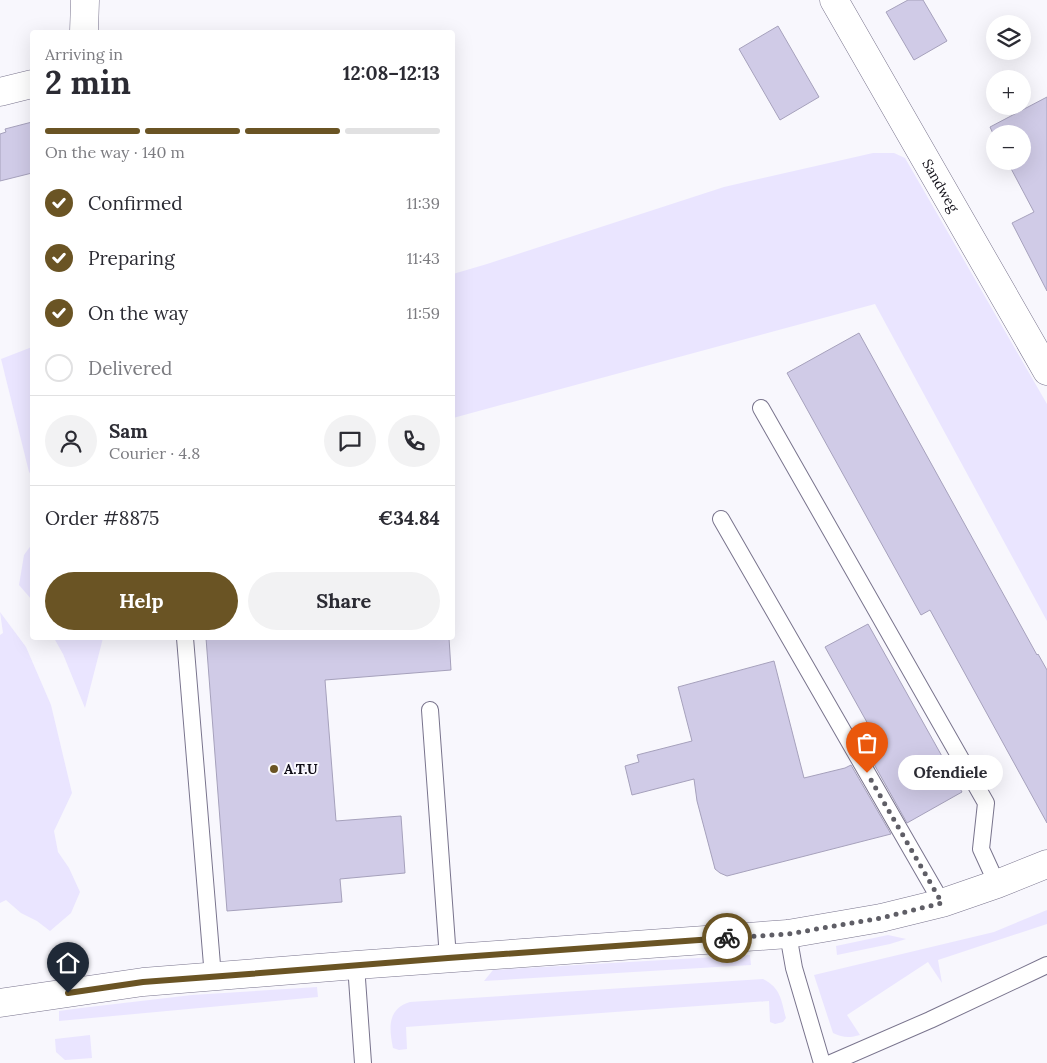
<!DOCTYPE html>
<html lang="en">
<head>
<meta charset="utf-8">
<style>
	body { margin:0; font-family:Lora,serif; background:#f2f2f3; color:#2b2b33; height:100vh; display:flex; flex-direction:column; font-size:19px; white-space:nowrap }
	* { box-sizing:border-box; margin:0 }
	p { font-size:16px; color:#7c7c81 }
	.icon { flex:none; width:28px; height:28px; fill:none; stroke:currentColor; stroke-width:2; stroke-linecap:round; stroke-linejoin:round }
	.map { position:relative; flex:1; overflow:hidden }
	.details { position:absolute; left:30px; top:30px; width:425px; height:610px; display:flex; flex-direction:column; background:#fff; border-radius:5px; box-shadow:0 5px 20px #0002 }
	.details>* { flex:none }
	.controls { position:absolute; left:986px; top:15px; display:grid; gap:10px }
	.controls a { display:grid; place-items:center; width:45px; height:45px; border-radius:50%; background:#fff; box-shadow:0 5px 20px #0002; font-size:25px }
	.pin { position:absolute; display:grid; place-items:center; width:42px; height:42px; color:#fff; margin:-51px -21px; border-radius:50% 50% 50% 0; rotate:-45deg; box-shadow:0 0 5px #0007 }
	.pin .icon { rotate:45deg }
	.courier { position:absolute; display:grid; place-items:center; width:50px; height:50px; margin:-25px; border:4px solid #6a5424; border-radius:50%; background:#fff; color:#222; box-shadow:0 1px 6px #0007 }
	.bubble { position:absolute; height:35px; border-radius:18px; background:#fff; box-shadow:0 5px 20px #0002; font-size:16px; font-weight:700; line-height:35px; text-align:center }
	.headline em { font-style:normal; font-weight:700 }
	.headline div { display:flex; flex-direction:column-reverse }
	.headline { display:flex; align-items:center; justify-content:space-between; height:85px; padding:0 15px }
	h1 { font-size:32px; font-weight:700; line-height:38px }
	.bar { display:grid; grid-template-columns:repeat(4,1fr); gap:8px 5px; align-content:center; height:60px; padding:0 15px }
	.bar i { height:6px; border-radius:4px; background:#e1e1e2 }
	.bar .selected { background:#6a5424 }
	.bar p { grid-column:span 4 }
	.line { display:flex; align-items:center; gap:12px; padding:0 15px; border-top:1px solid #e1e1e2 }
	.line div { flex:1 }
	.round { display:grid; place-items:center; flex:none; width:52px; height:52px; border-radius:26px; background:#f2f2f3 }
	ol { padding:0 15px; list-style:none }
	li { display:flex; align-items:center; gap:15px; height:55px }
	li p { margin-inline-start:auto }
	li .icon { padding:5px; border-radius:50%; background:#6a5424; color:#fff; stroke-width:4 }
	li:last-child { color:#7c7c81 }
	li i { width:28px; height:28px; border:2px solid #e1e1e2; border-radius:50% }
	.primary-button { display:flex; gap:10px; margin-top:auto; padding:10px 15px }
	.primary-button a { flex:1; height:58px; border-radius:30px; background:#6a5424; color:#fff; font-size:20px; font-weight:700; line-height:58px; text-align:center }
	.primary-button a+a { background:#f2f2f3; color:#2b2b33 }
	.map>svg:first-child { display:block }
	.green { fill:#eae5ff }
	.building { fill:#d0cbe7; stroke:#a6a1bc }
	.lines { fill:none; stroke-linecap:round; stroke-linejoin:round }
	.service-casing { stroke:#79748d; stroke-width:18 }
	.minor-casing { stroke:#79748d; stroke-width:29 }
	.service { stroke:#fff; stroke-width:16 }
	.minor { stroke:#fff; stroke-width:28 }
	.done { stroke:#5f5e66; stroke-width:5; stroke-dasharray:0 9 }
	.route { stroke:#6a5424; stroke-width:6 }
	.poi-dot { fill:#6a5424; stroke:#f8f7fd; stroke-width:2 }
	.labels { text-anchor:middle; stroke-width:4; stroke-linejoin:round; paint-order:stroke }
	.street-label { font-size:14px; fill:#0d0b14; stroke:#f8f7fd }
	.poi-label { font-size:14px; font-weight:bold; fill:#0d0b14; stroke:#f8f7fd; text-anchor:start }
</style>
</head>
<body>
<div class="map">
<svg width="1047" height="1063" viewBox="0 0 1047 1063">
	<rect width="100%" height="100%" fill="#f8f7fd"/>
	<g class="green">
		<path d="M873,153h21l11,5 142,246v217l-172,-317 -422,114v-144l34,-10 237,-77z"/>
		<path d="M32,347v129l-3,-4 -28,-113z"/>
		<path d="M32,544v56l-13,-15 5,-30z"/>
		<path d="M0,612l26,35 25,58 21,88 -18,38 4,21 11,16 11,24 -9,21 -21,18 -13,-10 -16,-8 -15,-13 -6,3v-268l3,-2z"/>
		<path d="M54,638h49l-18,70 -22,-54z"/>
		<path d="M1047,910v14l-109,36 4,23 -14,-21 -81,53 13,20c-10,3 -17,3 -27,-2l-19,-58 180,-43z"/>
		<path d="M888,935l18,4 -16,5 -53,11 -1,-9z"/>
		<path d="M750,955l1,10 -267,16 9,-11z"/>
		<path d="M763,979c18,9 18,21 23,39l-3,4 -8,2 -5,-2 -1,-21 -363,26 1,22 -8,1 -6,-2c-4,-20 -6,-39 17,-46z"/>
		<path d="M317,987l1,10 -259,24v-10l22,-3 111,-13z"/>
		<path d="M90,1035l2,23 -27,2 -9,-8 -1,-13z"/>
	</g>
	<g class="building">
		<path d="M908,0h15l24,41 -33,19 -28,-48z"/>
		<path d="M778,26l41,71 -39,23 -41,-71z"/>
		<path d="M1047,97v194l-35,-68 22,-11 -27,-51h15v-27h-27v4l-5,-11z"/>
		<path d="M32,122v51l-32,8v-47l6,-2 -1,-3z"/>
		<path d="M859,333l178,322 1,-1 9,16v153l-117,-213 -9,5 -134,-242z"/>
		<path d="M868,624l94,168 -55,31 -37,-66 13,-6 -58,-104z"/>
		<path d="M206,638h243l2,32 -126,10 11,141 65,-5 4,57 -65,6 2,23 -115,9z"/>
		<path d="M774,661l30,117 41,-10 6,-3 40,69 -164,42 -7,-3 -5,-4 -1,-4 -17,-64 -3,-22 -62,16 -7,-29 14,-4 -2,-7 55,-14 -14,-54z"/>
	</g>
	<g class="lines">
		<defs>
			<g id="service">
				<path d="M761,408l225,395 -5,46 16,35"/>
				<path d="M721,519l221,384"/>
				<path d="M185,638l28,339"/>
				<path d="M430,710l18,248"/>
				<path d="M788,934l6,34 28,95"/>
				<path d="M356,965l7,98"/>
				<path d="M831,1063l99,-43 117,-55"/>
			</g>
			<g id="minor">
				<path id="s1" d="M834,0l213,371"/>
				<path d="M84,32l1,-32"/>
				<path d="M0,92l32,-8"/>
				<path d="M0,1003l143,-21 213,-17 432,-31 93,-16 61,-15 55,-19 50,-20"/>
			</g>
		</defs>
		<use href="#service" class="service-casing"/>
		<use href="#minor" class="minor-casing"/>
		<use href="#service" class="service"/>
		<use href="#minor" class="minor"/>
	</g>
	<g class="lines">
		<path class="done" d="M727,938l61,-4 93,-16 61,-15 -75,-130"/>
		<path class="route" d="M68,993l75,-11 106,-8 199,-16 279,-20"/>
	</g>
	<circle class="poi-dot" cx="274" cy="769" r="5"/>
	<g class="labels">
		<g class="street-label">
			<text dy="5" stroke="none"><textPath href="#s1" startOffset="214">Sandweg</textPath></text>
		</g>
		<g class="poi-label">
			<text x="284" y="774">A.T.U</text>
		</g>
	</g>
</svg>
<div class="controls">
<a><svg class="icon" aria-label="layers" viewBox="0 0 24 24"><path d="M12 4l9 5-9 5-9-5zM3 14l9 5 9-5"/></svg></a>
<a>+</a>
<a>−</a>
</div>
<div class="pin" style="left:867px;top:773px;background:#ea580c"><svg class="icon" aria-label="bag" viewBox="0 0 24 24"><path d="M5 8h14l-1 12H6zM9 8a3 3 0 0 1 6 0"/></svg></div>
<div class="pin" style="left:68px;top:993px;background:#1f2937"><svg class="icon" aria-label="home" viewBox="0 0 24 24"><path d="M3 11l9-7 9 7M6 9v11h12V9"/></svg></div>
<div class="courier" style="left:727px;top:938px"><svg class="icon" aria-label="bike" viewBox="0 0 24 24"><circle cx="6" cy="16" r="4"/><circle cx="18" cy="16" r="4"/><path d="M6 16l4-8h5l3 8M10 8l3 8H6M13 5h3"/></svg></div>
<div class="bubble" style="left:898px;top:755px;width:105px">Ofendiele</div>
<section class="details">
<div class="headline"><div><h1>2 min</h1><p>Arriving in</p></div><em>12:08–12:13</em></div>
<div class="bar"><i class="selected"></i><i class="selected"></i><i class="selected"></i><i></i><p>On the way · 140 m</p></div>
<ol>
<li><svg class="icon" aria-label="check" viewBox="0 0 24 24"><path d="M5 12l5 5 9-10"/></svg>Confirmed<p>11:39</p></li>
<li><svg class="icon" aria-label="check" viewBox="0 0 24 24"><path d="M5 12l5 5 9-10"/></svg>Preparing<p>11:43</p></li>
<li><svg class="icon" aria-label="check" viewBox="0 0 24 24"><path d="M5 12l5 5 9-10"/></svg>On the way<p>11:59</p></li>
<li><i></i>Delivered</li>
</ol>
<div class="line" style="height:90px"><a class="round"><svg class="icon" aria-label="person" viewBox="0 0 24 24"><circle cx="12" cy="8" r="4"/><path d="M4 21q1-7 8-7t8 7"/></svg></a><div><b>Sam</b><p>Courier · 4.8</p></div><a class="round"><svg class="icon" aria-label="chat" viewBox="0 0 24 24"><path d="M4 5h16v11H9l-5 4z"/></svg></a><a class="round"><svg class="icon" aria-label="phone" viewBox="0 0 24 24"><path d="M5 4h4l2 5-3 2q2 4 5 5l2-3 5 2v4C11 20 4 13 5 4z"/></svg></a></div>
<div class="line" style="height:65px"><div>Order #8875</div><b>€34.84</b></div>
<div class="primary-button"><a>Help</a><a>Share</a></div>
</section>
</div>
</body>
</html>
